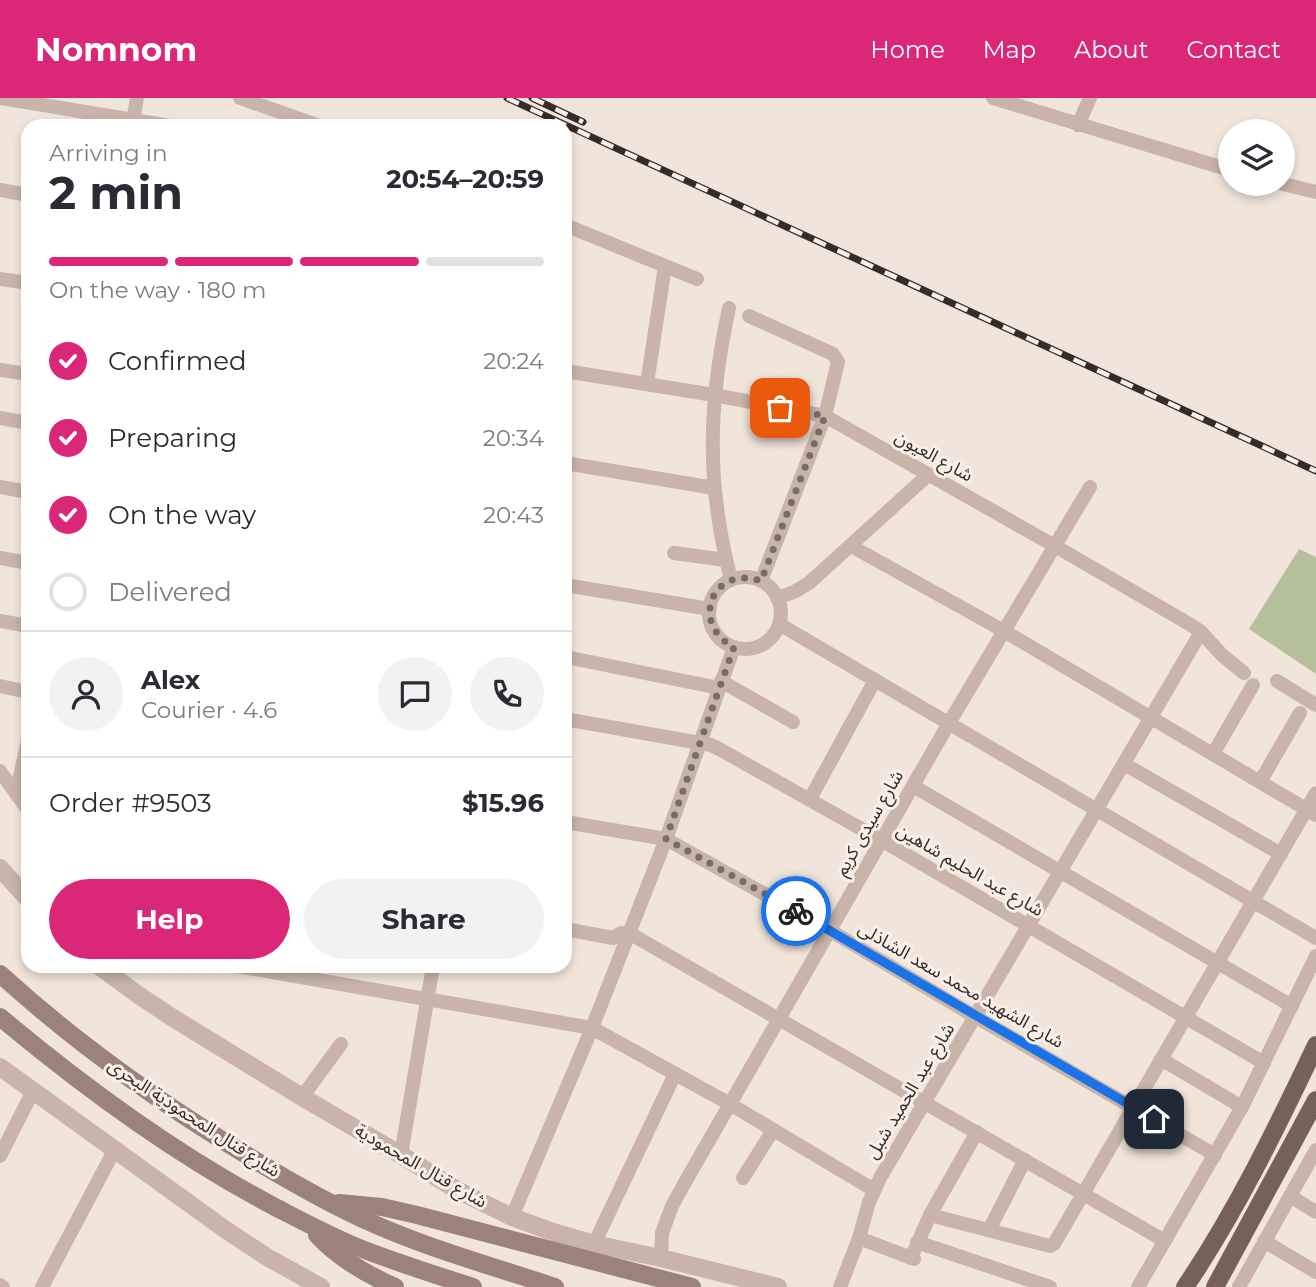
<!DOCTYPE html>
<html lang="en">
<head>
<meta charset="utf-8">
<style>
	body { margin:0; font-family:Montserrat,"Noto Sans Arabic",sans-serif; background:#f2f2f3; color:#2b2b33; height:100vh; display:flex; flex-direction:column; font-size:26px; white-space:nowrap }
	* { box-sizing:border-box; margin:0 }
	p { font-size:23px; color:#7c7c81 }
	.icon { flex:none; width:38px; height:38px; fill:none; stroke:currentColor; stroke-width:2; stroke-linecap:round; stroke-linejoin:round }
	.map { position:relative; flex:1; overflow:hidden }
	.details { position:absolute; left:21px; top:21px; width:551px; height:854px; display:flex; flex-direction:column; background:#fff; border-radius:21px; box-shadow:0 4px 10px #0003 }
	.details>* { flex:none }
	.controls { position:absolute; left:1218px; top:21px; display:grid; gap:14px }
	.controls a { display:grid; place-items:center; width:77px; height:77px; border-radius:50%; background:#fff; box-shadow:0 4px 10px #0003; font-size:35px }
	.pin { position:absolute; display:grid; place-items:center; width:60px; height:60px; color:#fff; margin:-30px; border-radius:14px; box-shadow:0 4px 10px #0006 }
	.courier { position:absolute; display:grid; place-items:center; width:70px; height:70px; margin:-35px; border:5px solid #1a73e8; border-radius:50%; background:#fff; color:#222; box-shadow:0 2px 9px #0007 }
	.headline em { font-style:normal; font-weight:700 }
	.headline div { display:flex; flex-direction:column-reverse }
	.headline { display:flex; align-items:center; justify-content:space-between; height:119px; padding:0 28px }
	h1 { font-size:46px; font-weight:700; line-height:52px }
	.bar { display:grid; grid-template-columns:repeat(4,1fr); gap:10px 7px; align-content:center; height:84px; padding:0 28px }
	.bar i { height:9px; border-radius:5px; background:#e1e1e2 }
	.bar .on { background:#db2777 }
	.bar p { grid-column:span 4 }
	.line { display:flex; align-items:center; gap:18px; padding:0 28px; border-top:2px solid #e1e1e2 }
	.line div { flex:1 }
	.round { display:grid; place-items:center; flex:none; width:74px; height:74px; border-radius:37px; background:#f2f2f3 }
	ol { padding:0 28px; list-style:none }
	li { display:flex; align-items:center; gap:21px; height:77px }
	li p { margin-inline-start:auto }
	li .icon { padding:7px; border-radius:50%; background:#db2777; color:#fff; stroke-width:4 }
	li:last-child { color:#7c7c81 }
	li i { width:38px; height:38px; border:4px solid #e1e1e2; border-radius:50% }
	.cta { display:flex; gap:14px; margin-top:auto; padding:14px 28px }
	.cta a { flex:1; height:80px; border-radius:42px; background:#db2777; color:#fff; font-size:28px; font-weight:700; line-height:80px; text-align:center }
	.cta a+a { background:#f2f2f3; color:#2b2b33 }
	header { display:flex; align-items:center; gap:42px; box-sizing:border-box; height:98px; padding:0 35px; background:#db2777; color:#fff }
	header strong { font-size:33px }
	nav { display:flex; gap:38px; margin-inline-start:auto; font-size:24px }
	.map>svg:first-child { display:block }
	.green { fill:#b6bf9c }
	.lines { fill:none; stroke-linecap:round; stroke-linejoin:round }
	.minor { stroke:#c8b4a8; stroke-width:14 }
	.tertiary { stroke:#c8b4a8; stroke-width:18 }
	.secondary { stroke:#9c8379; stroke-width:18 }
	.primary { stroke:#76615a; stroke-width:18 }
	.rail-casing { stroke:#352b28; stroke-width:7 }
	.rail { stroke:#f8efe8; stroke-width:4.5; stroke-dasharray:13; stroke-linecap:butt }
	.done { stroke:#776c67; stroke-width:7; stroke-dasharray:0 12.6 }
	.route { stroke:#1a73e8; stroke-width:9 }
	.labels { text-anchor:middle; stroke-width:6; stroke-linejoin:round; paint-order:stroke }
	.street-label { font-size:18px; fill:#352b28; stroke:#f8efe8 }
</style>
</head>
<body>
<header>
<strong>Nomnom</strong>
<nav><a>Home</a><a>Map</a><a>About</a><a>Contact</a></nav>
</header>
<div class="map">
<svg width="1316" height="1189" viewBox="0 0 1316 1189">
	<rect width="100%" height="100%" fill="#f1e5db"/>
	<path class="green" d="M1299,451l17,8v117l-67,-45z"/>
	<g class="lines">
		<g class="minor">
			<path d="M1,0l169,28"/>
			<path d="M240,0l80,28"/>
			<path d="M993,0l237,72"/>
			<path d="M1078,27l12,-27"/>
			<path d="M132,28l5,-28"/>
			<path d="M1283,86l33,8"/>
			<path d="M0,92l28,5"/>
			<path d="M565,127l132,54"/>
			<path d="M0,181l28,4"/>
			<path d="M729,210c-21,98 -23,174 2,272"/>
			<path d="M749,218l84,38 5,8 -13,54 -64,165"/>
			<path d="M0,272l28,4"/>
			<path d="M565,273l149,24 111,21 230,130 136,79 10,7 21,23 22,18"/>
			<path d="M647,286l18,-118"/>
			<path d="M0,320l28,5"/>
			<path d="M565,365l149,25"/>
			<path d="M0,389l28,5"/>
			<path d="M851,448l153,85 312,184"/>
			<path d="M674,455l52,7"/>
			<path d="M0,460l28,5"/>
			<circle cx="745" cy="515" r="36"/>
			<path d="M565,487l145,24"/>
			<path d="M777,500l17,-6 15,-9 119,-108"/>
			<path d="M0,523l28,5"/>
			<path d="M779,526l537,314"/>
			<path d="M566,559l153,31"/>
			<path d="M721,583l72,41"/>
			<path d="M1277,583l39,24"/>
			<path d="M0,588l28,6"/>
			<path d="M565,621l146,26 10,5 160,90 383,223"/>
			<path d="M1213,656l40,-69"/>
			<path d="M1124,666l157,90"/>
			<path d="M0,673l28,39"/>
			<path d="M1260,684l40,-69"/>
			<path d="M913,688l379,220"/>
			<path d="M16,696l12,-54"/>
			<path d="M810,701l65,-119"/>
			<path d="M565,724l101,17 163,91 147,87 239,138"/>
			<path d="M565,831l48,9 8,-5h8l536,308"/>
			<path d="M237,868l355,62 138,76 144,86"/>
			<path d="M1161,961l81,48"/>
			<path d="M302,999l39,-53"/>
			<path d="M401,1057l32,-189"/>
			<path d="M0,1058l33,-65"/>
			<path d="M743,1080l30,-48"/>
			<path d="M1290,1098l26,16"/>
			<path d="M930,1117l120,31 4,-2 262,-451"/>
			<path d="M512,1119l80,-189 74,-189 68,-192"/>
			<path d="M989,1132l36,-70"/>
			<path d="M859,1140l55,21"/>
			<path d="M1264,1143l52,31"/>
			<path d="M917,1144l133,45"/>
			<path d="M594,1146l81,-170"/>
			<path d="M661,1160l1,-25 10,-27 12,-22 265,-461 141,-236"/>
			<path d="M911,1160l19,-43 47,-83"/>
			<path d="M0,1187l3,2"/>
			<path d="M42,1189l73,-138"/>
			<path d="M840,1189l19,-49 10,-36 11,-24 321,-546"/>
			<path d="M1138,1189l104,-180 74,-151"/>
			<path d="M1239,1189l77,-137"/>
		</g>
		<g class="tertiary">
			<path d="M0,770l28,31"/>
			<path d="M99,868l38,28 36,24 129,79 99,58 56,35 55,27 41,15 41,12 67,14 117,29"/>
			<path d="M0,969l226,163 41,27 54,30"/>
		</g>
		<g class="secondary">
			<path d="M0,876c76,69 160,129 248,182 41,25 83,49 126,68 59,26 121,43 181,63"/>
			<path d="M0,919c86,72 176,138 275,190 29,15 57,30 87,42 36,14 74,26 111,38"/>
			<path d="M339,1105l43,4 35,8 275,72"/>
			<path d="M317,1137c21,23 49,39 78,52"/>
		</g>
		<g class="primary">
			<path d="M1185,1189c51,-75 92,-160 131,-242"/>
			<path d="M1215,1189l101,-187"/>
		</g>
		<defs>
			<g id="rail">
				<path d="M507,0l809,373"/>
				<path d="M532,0l51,24"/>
			</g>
		</defs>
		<use href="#rail" class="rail-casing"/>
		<use href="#rail" class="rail"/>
	</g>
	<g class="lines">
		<path class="done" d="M780,310l45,8 -64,165c-49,-17 -72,43 -27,66l-68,192 130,72"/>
		<path class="route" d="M796,813l358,208"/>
	</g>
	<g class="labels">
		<g class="street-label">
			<text transform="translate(934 358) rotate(29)" y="6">شارع العيون</text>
			<text transform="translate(869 725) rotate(-60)" y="6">شارع سيدى كريم</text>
			<text transform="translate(970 772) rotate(30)" y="6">شارع عبد الحليم شاهين</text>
			<text transform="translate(961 887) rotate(30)" y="6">شارع الشهيد محمد سعد الشاذلى</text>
			<text transform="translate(910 993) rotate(-59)" y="6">شارع عبد الحميد شبل</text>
			<text transform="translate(194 1020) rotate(33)" y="6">شارع قنال المحمودية البحرى</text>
			<text transform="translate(421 1068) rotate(30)" y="6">شارع قنال المحمودية</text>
		</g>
	</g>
</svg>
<div class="controls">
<a><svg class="icon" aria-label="layers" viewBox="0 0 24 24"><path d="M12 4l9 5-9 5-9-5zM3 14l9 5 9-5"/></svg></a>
</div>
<div class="pin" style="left:780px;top:310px;background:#ea580c"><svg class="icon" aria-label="bag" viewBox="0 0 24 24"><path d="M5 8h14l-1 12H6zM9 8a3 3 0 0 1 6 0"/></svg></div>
<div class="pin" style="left:1154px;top:1021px;background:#1f2937"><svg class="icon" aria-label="home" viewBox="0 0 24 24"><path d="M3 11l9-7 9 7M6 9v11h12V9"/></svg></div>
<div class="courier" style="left:796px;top:813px"><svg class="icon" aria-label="bike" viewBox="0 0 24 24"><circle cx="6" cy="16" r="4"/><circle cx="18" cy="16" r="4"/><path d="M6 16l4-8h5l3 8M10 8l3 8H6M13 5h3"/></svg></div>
<section class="details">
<div class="headline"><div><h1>2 min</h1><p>Arriving in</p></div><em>20:54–20:59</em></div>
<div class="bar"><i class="on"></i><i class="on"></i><i class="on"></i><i></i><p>On the way · 180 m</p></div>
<ol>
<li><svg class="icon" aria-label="check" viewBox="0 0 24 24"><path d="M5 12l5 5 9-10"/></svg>Confirmed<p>20:24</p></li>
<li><svg class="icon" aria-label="check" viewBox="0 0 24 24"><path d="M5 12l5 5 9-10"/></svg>Preparing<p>20:34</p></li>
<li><svg class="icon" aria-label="check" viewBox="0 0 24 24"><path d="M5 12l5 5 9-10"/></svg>On the way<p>20:43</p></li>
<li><i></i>Delivered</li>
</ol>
<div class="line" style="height:126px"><a class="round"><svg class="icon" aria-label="person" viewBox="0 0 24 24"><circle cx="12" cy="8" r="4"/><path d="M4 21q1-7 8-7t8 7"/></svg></a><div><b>Alex</b><p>Courier · 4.6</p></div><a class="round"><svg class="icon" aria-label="chat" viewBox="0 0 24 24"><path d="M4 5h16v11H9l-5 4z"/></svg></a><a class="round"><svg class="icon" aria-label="phone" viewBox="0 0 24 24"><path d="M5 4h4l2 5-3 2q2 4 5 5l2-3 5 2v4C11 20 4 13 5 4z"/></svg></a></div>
<div class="line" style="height:91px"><div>Order #9503</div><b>$15.96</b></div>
<div class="cta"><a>Help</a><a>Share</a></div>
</section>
</div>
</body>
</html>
